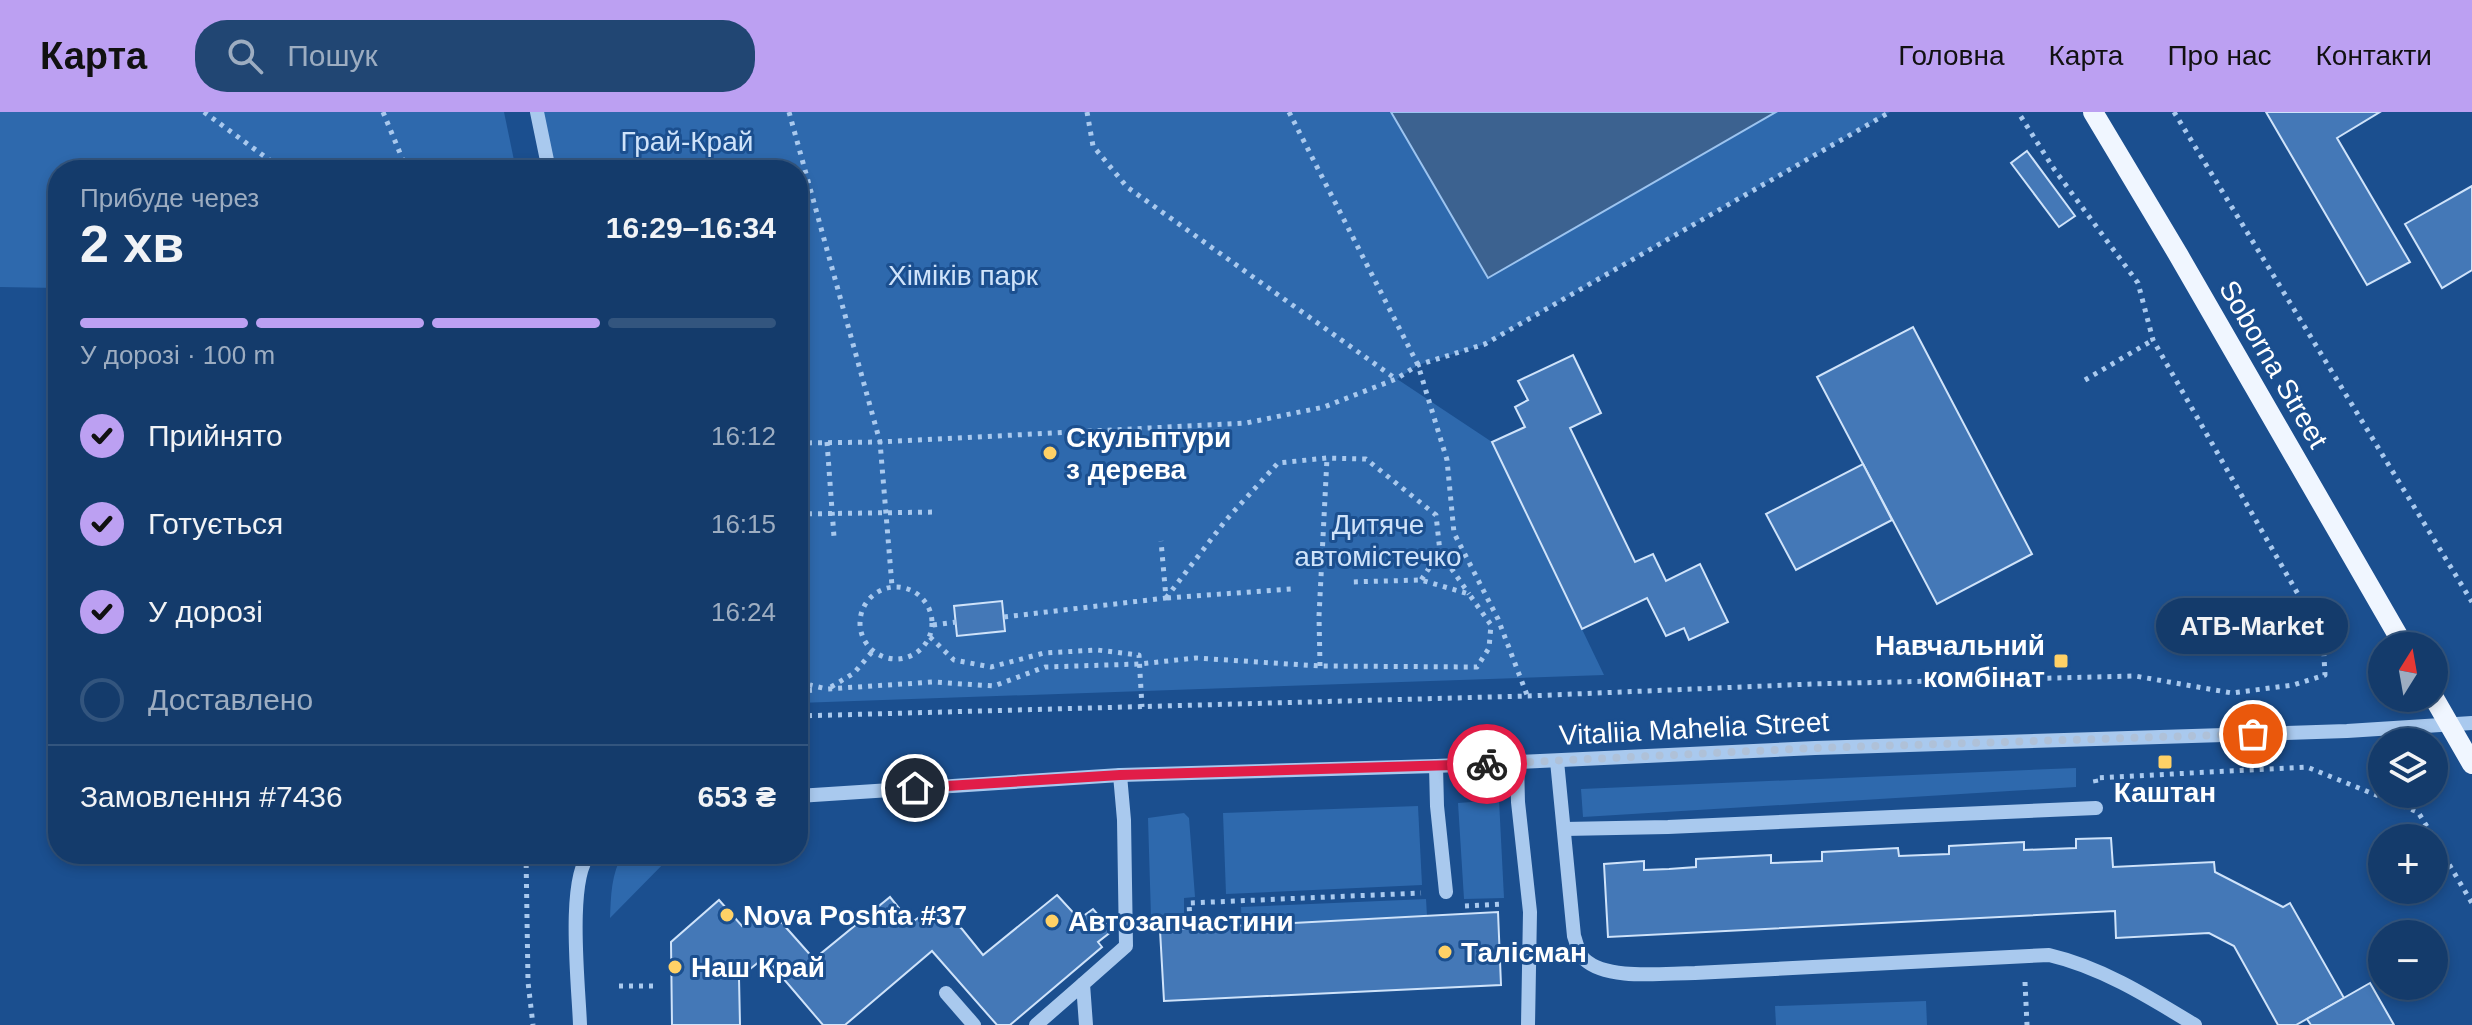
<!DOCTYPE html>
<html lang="uk">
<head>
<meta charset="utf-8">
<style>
	body { margin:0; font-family:Arial,sans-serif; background:#214673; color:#f1f3f6; height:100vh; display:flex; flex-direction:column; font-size:30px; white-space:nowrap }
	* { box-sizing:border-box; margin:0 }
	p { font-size:26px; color:#9dadc1 }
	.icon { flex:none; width:44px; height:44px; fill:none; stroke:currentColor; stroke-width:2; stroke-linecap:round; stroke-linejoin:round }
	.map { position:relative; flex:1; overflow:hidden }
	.sheet { position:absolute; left:48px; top:48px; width:760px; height:704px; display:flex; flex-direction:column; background:#143b6b; border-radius:32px; box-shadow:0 4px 12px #0003,0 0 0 2px #33557e }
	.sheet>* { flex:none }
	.needle { width:52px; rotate:11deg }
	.fabs { position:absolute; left:2368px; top:520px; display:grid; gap:16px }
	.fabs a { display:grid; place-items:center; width:80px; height:80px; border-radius:50%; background:#143b6b; box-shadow:0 4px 12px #0003,0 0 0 2px #33557e; font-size:40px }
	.pin { position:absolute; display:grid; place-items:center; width:68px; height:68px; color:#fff; margin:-34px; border:4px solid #fff; border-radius:50%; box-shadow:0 2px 8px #0007 }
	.courier { position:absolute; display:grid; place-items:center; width:80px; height:80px; margin:-40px; border:6px solid #e11d48; border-radius:50%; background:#fff; color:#222; box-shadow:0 2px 10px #0007 }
	.bubble { position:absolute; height:56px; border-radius:28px; background:#143b6b; box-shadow:0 4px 12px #0003,0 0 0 2px #33557e; font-size:26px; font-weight:700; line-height:56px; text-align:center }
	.headline em { font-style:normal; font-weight:700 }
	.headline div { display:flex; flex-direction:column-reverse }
	.headline { display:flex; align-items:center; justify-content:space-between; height:136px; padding:0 32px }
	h1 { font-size:52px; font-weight:700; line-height:60px }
	.bar { display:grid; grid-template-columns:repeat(4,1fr); gap:12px 8px; align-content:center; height:96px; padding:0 32px }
	.bar i { height:10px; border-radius:6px; background:#33557e }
	.bar .active { background:#bca0f2 }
	.bar p { grid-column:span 4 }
	.line { display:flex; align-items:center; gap:20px; padding:0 32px; border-top:2px solid #33557e }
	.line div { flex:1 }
	ol { padding:0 32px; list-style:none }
	li { display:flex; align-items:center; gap:24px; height:88px }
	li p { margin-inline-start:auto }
	li .icon { padding:8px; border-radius:50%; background:#bca0f2; color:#111; stroke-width:4 }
	li:last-child { color:#9dadc1 }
	li i { width:44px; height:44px; border:4px solid #33557e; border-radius:50% }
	header { display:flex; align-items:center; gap:48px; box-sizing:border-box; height:112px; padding:0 40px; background:#bca0f2; color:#111 }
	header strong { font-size:38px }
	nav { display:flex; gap:44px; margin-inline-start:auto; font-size:28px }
	.search { width:560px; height:72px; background:#214673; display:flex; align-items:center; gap:20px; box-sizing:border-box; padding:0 28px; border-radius:32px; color:#9dadc1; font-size:30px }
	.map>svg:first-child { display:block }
	.green { fill:#2e69ad }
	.water { fill:#3c6290; stroke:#9cc4f0; stroke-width:2 }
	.building { fill:#4478b7; stroke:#cfe3fa; stroke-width:2 }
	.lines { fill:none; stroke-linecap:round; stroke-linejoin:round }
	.path { stroke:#a9c9ee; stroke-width:5; stroke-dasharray:4 6; stroke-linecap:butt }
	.minor { stroke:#a9c9ee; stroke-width:14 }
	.major { stroke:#f0f6ff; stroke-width:20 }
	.done { stroke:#afc1d8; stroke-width:8; stroke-dasharray:0 14.4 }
	.route { stroke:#e11d48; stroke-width:10 }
	.poi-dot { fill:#ffd166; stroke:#1b4f8f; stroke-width:3 }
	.labels { text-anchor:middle; stroke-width:6; stroke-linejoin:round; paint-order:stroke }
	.park-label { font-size:28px; fill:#cfe3fa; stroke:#1b4f8f }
	.street-label { font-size:28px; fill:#fff; stroke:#1b4f8f }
	.poi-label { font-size:28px; font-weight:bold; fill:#fff; stroke:#1b4f8f; text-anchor:start }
</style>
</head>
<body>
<header>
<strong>Карта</strong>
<div class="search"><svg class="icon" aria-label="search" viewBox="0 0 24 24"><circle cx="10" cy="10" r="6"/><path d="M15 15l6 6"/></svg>Пошук</div>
<nav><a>Головна</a><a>Карта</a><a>Про нас</a><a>Контакти</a></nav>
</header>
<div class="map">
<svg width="2472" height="913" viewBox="0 0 2472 913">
	<rect width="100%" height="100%" fill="#1b4f8f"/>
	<g class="green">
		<path d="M0,0h504l12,58h-458v118l-58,-1z"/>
		<path d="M537,0h1353l-405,232 -67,21 -21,14 95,63 112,233 -806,28v-533h-249z"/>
		<path d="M2076,656v19l-493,30 -2,-28z"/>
		<path d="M1499,688l5,98 -40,1 -6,-96z"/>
		<path d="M1418,694l4,79 -196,9 -3,-81z"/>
		<path d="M1184,701l5,5 6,79 -11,1v17l-33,2 -3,-99z"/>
		<path d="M623,742h50l-63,64c1,-22 1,-44 13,-64z"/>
		<path d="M1426,787l1,17 -185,9 -1,-18z"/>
		<path d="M1926,889l1,24h-151l-1,-19z"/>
	</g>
	<path class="water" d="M1391,0h385l-288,166z"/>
	<g class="building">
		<path d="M2266,0h114l-43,26 73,124 -43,23z"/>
		<path d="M2027,39l48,65 -16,11 -48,-64z"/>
		<path d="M2472,74v84l-30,18 -37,-64z"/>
		<path d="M1913,215l119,227 -95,50 -120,-227z"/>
		<path d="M1573,243l28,58 -31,15 65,134 18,-8 13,27 34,-17 28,58 -39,18 -5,-12 -18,8 -19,-38 -65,31 -90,-187 33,-15 -10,-20 13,-7 -10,-19z"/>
		<path d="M1863,352l29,56 -96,50 -30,-56z"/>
		<path d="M1002,489l3,30 -48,5 -3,-30z"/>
		<path d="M2111,726l2,29 101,-5 1,10 68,35 7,-4 54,95 -48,27h-18l-44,-79 -25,-13 -93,5 -1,-27 -507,26 -4,-73 40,-3v9l25,-1 27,-2v-8l75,-4v8l51,-2v-9l76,-4 1,8 50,-2v-8l75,-4v8l52,-2v-9z"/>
		<path d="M1057,783l22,24 14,-10 19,22 -14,11 4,5 -92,78h-13l-65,-74 -87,74h-22l-58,-68 -26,21 1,47h-68l-1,-83 48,-42 23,26 11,-6 22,1 7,2 32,36 76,-62 21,26 7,-5 15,-3 17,4 12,10 21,26z"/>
		<path d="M1498,800l3,73 -337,16 -4,-71z"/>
		<path d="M2370,871l24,42h-83l-4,-6z"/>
	</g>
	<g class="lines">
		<g class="path">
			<path d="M204,0l79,58"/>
			<path d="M383,0l24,58"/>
			<path d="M789,0l91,330 12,144"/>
			<path d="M1087,0l6,34 34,41 269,192"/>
			<path d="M1289,0l129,253 29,95 7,73 44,86 29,76"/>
			<path d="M2174,0l298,490"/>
			<path d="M2085,268l68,-40"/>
			<path d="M827,330l7,95"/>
			<path d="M798,331l82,-1 366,-19 78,-16 72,-28 22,-14 67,-21 405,-232"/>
			<path d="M798,402l140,-2"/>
			<path d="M1440,440l29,42"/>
			<circle cx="896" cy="511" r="36"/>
			<path d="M1166,486l60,-78 52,-57 49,-5 39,1 70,56 4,37 -19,28"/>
			<path d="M1167,486l124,-9"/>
			<path d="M1004,505l162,-19 -5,-57"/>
			<path d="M933,513l23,-3"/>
			<path d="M930,525l24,23 37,7 53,-14 53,-3 42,5 3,52"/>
			<path d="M798,544l12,29 17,4 106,-7 61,4 51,-19 94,-3 57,-6 124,8 157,1 12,-19 2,-23 -22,-31 -48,-14 -71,2"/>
			<path d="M1320,554l-1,-50 8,-158"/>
			<path d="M831,575l23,-14 18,-21"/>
			<path d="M798,579l20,-1"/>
			<path d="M798,604l729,-20 285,-12 323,-8 97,17 61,-8 32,-10 -2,-37 -170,-298 -15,-57 -84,-114 -36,-57"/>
			<path d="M2096,671l-1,-5 212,-11 111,45 16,26"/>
			<path d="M2434,727l38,64"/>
			<path d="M526,742l2,128 5,43"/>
			<path d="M1465,794l38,-2"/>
			<path d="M1149,811l41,-3 -1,-17 232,-10"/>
			<path d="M2025,870l2,43"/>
			<path d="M619,874h34"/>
		</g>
		<g class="minor">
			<path d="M537,0l12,58"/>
			<path d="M1557,649l17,175c3,8 4,17 10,23 23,22 80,14 111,14l354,-18c52,12 100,42 146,70"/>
			<path d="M1517,650l1,40 12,110 -2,113"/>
			<path d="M1436,654l1,40 9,86"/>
			<path d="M798,684l322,-21 316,-9 379,-18 532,-17 125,-8"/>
			<path d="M1564,717l104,-2 428,-19"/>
			<path d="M946,881l28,32"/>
			<path d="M580,913c-1,-35 -14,-148 10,-171"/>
			<path d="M1036,913l47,-41"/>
			<path d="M1086,913l-3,-41 43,-38 -2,-126 -4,-45"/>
		</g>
		<g class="major">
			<path d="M2093,0l86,144 225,390"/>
			<path d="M2434,586l38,66"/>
		</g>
	</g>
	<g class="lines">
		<path class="done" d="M1487,652l328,-16 438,-14"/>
		<path class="route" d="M915,676l205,-13 367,-11"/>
	</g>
	<g class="poi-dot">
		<circle cx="1050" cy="341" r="8"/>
		<rect x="2053" y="541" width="16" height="16" rx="4"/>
		<rect x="2157" y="642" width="16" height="16" rx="4"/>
		<circle cx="727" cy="803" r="8"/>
		<circle cx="1052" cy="809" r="8"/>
		<circle cx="1445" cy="840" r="8"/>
		<circle cx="675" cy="855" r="8"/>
	</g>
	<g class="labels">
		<g class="park-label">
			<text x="687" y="39">Грай-Край</text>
			<text x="963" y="173">Хіміків парк</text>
			<text x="1378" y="422">Дитяче<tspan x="1378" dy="32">автомістечко</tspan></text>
		</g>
		<g class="street-label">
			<text transform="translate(2274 252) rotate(60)" y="10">Soborna Street</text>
			<text transform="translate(1694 616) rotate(-3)" y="10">Vitaliia Mahelia Street</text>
		</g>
		<g class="poi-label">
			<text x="1066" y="335">Скульптури<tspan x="1066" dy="32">з дерева</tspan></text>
			<text x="2045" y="543" text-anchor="end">Навчальний<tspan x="2045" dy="32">комбінат</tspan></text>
			<text x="2165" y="690" text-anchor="middle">Каштан</text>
			<text x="743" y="813">Nova Poshta #37</text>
			<text x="1068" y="819">Автозапчастини</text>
			<text x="1461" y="850">Талісман</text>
			<text x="691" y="865">Наш Край</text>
		</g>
	</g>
</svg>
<div class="fabs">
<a><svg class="needle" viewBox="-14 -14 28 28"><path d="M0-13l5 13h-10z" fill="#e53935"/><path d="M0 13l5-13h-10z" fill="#9dadc1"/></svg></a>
<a><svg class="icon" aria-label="layers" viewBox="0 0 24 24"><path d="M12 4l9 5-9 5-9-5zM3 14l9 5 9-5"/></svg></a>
<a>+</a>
<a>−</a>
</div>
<div class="pin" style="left:2253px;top:622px;background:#ea580c"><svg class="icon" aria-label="bag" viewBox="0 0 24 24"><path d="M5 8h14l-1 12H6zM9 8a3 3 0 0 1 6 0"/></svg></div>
<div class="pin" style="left:915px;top:676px;background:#1f2937"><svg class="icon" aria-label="home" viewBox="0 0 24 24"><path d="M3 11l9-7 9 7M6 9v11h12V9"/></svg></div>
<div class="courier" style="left:1487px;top:652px"><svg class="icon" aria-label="bike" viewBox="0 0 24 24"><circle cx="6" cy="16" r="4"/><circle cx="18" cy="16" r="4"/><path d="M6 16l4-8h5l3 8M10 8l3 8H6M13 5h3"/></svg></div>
<div class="bubble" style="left:2156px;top:486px;width:192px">ATB-Market</div>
<section class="sheet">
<div class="headline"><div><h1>2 хв</h1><p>Прибуде через</p></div><em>16:29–16:34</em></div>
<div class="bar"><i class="active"></i><i class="active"></i><i class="active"></i><i></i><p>У дорозі · 100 m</p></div>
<ol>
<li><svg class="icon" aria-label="check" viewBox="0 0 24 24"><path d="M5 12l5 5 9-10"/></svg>Прийнято<p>16:12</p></li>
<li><svg class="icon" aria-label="check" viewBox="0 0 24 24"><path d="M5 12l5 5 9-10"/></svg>Готується<p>16:15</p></li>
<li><svg class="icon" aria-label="check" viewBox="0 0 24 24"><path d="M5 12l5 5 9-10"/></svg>У дорозі<p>16:24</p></li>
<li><i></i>Доставлено</li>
</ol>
<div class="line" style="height:104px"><div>Замовлення #7436</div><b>653 ₴</b></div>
</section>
</div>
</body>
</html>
